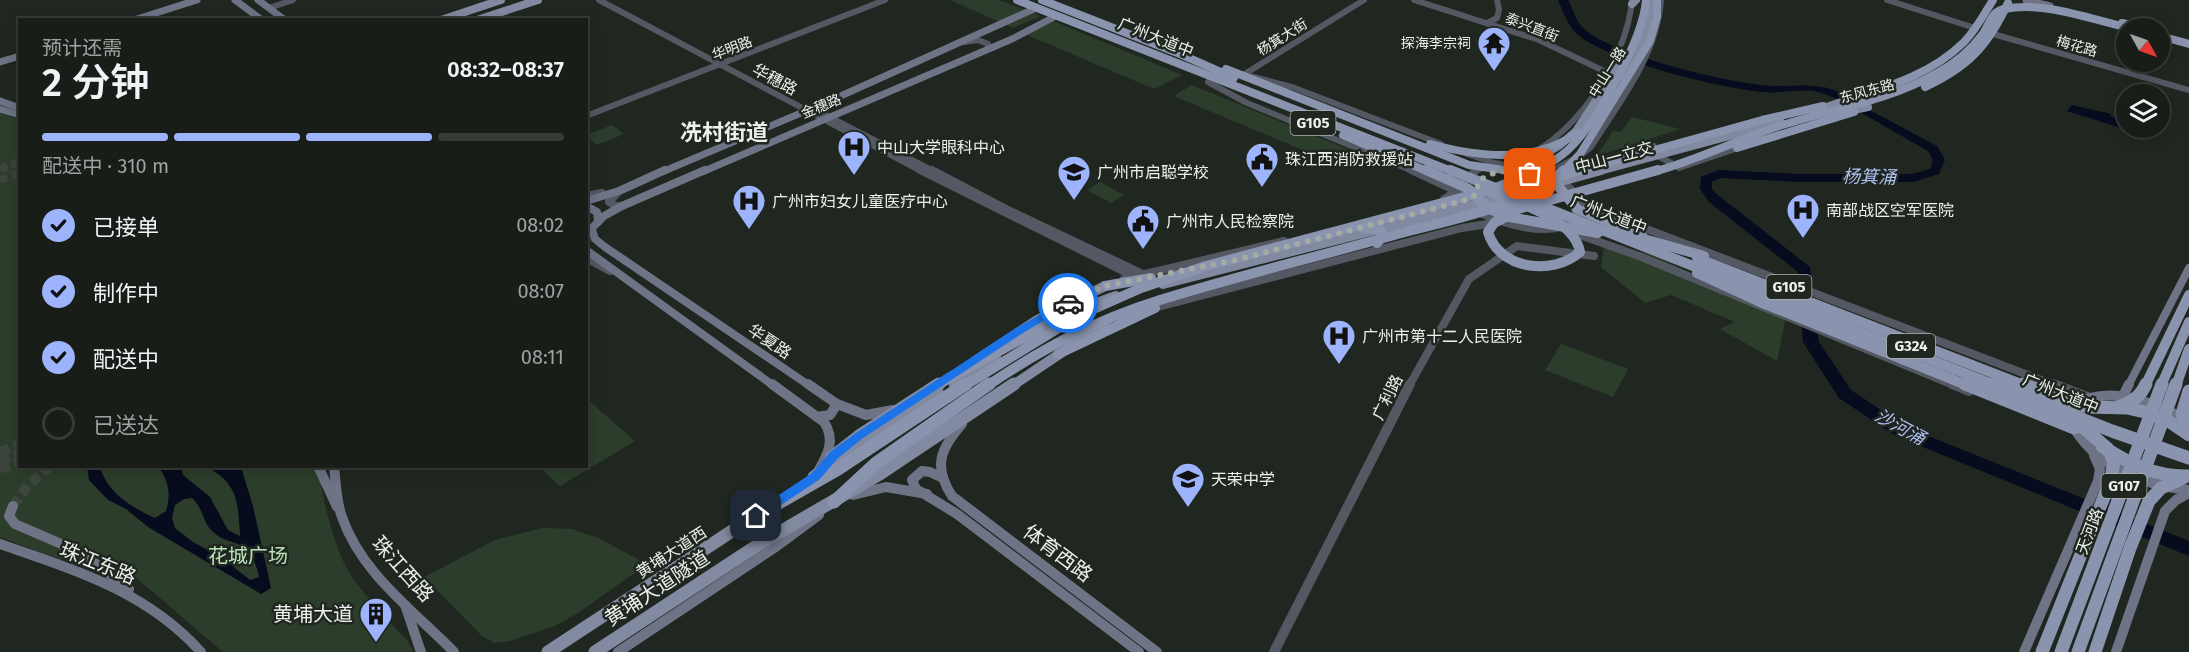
<!DOCTYPE html>
<html lang="zh">
<head>
<meta charset="utf-8">
<style>
	body { margin:0; font-family:"Fira Sans","Noto Sans SC",sans-serif; background:#252a25; color:#f1f3f6; height:100vh; display:flex; flex-direction:column; font-size:22px; white-space:nowrap }
	* { box-sizing:border-box; margin:0 }
	p { font-size:20px; color:#9fa2a2 }
	.icon { flex:none; width:33px; height:33px; fill:none; stroke:currentColor; stroke-width:2; stroke-linecap:round; stroke-linejoin:round }
	.map { position:relative; flex:1; overflow:hidden }
	.sheet { position:absolute; left:18px; top:18px; width:570px; height:450px; display:flex; flex-direction:column; background:#181d18; border-radius:0px; box-shadow:0 3px 15px #0003,0 0 0 2px #363b37 }
	.sheet>* { flex:none }
	.needle { width:39px; rotate:130deg }
	.fabs { position:absolute; left:2116px; top:18px; display:grid; gap:12px }
	.fabs a { display:grid; place-items:center; width:54px; height:54px; border-radius:50%; background:#181d18; box-shadow:0 3px 15px #0003,0 0 0 2px #363b37; font-size:30px }
	.pin { position:absolute; display:grid; place-items:center; width:51px; height:51px; color:#fff; margin:-26px; border-radius:12px; box-shadow:0 3px 9px #0006 }
	.courier { position:absolute; display:grid; place-items:center; width:60px; height:60px; margin:-30px; border:4px solid #1a73e8; border-radius:50%; background:#fff; color:#222; box-shadow:0 2px 8px #0007 }
	.overview em { font-style:normal; font-weight:600 }
	.overview div { display:flex; flex-direction:column-reverse }
	.overview { display:flex; align-items:center; justify-content:space-between; height:102px; padding:0 24px }
	h1 { font-size:39px; font-weight:600; line-height:45px }
	.bar { display:grid; grid-template-columns:repeat(4,1fr); gap:9px 6px; align-content:center; height:72px; padding:0 24px }
	.bar i { height:8px; border-radius:4px; background:#363b37 }
	.bar .selected { background:#9db4fd }
	.bar p { grid-column:span 4 }
	ol { padding:0 24px; list-style:none }
	li { display:flex; align-items:center; gap:18px; height:66px }
	li p { margin-inline-start:auto }
	li .icon { padding:6px; border-radius:50%; background:#9db4fd; color:#111; stroke-width:4 }
	li:last-child { color:#9fa2a2 }
	li i { width:33px; height:33px; border:3px solid #363b37; border-radius:50% }
	.map>svg:first-child { display:block }
	.green { fill:#2c3e2b }
	.water { fill:#060b1e; fill-rule:evenodd }
	.lines { fill:none; stroke-linecap:round; stroke-linejoin:round }
	.river { fill:#060b1e; fill-rule:evenodd }
	.secondary-tunnel-far1 { stroke:#3e453e; stroke-width:8; stroke-dasharray:8 4.5; stroke-linecap:butt }
	.secondary-tunnel { stroke:#3e453e; stroke-width:10; stroke-dasharray:10 5; stroke-linecap:butt }
	.primary-tunnel { stroke:#3e453e; stroke-width:8; stroke-dasharray:8 4; stroke-linecap:butt }
	.tertiary-far2 { stroke:#545863; stroke-width:6 }
	.tertiary-far1 { stroke:#545863; stroke-width:8 }
	.tertiary { stroke:#545863; stroke-width:10 }
	.secondary-far2 { stroke:#6e7486; stroke-width:7 }
	.secondary-far1 { stroke:#6e7486; stroke-width:8 }
	.secondary { stroke:#6e7486; stroke-width:10 }
	.primary-far2 { stroke:#828aa1; stroke-width:8 }
	.primary-far1 { stroke:#828aa1; stroke-width:10 }
	.primary { stroke:#828aa1; stroke-width:13 }
	.trunk-far2 { stroke:#8b94ae; stroke-width:8 }
	.trunk-far1 { stroke:#8b94ae; stroke-width:10 }
	.trunk { stroke:#8b94ae; stroke-width:13 }
	.route { fill:#1a73e8 }
	.done { stroke:#a4aaa4; stroke-width:6; stroke-dasharray:0 10.8 }
	.labels { text-anchor:middle; stroke-width:5; stroke-linejoin:round; paint-order:stroke }
	.far-street-label { font-size:14px; fill:#ebf0eb; stroke:#202720 }
	.far-poi-label { font-size:14px; fill:#ebf0eb; stroke:#202720; text-anchor:end }
	.shield { fill:#202720; stroke:#aeb4ae; stroke-width:1.5 }
	.shield-label { font-size:15px; font-weight:bold; fill:#ebf0eb }
	.street-label { font-size:16px; fill:#ebf0eb; stroke:#202720 }
	.poi-label { font-size:16px; fill:#ebf0eb; stroke:#202720; text-anchor:start }
	.water-label { font-size:18px; font-style:italic; fill:#afbff1; stroke:#202720 }
	.near-street-label { font-size:20px; fill:#ebf0eb; stroke:#202720 }
	.near-park-label { font-size:20px; fill:#b9e2b7; stroke:#202720 }
	.near-poi-label { font-size:20px; fill:#ebf0eb; stroke:#202720; text-anchor:end }
	.district-label { font-size:22px; font-weight:bold; fill:#ebf0eb; stroke:#202720 }
</style>
</head>
<body>
<div class="map">
<svg width="2189" height="652" viewBox="0 0 2189 652">
	<rect width="100%" height="100%" fill="#202720"/>
	<g class="green">
		<path d="M950,0h49l42,16 -28,12z"/>
		<path d="M1051,20l131,55 -28,14 -129,-55z"/>
		<path d="M1192,85l160,66 -16,13 -162,-68z"/>
		<path d="M0,113l19,6 1,347 299,1c2,29 16,85 33,110 16,23 38,44 57,66l4,9h-190l-84,-72 -86,-23 -53,-20z"/>
		<path d="M1632,117l48,12 -83,27 16,-25 8,1z"/>
		<path d="M612,125l12,9 -27,11 -10,-8v-2z"/>
		<path d="M1100,182l24,13 -13,8 -24,-13z"/>
		<path d="M1604,246l46,8 136,63 -9,44 -57,-32 15,-7 -64,-27 -26,8 -44,-36z"/>
		<path d="M1561,344l67,25 -15,28 -68,-27z"/>
		<path d="M587,399l48,42 -75,45 -21,-19 47,-1z"/>
		<path d="M543,528l29,1 26,9 49,26 -69,49 -23,13 -45,15 -16,2 -12,-7 -58,-59 71,-37z"/>
	</g>
	<g class="water">
		<path d="M2072,105l39,9 -1,2 11,3 6,5 -3,5 -57,-18z"/>
		<path d="M87,467h13c7,25 32,41 55,51l11,-7c5,-16 3,-31 -8,-44h23l2,8 27,22 18,33 12,6c-2,-33 -2,-54 -34,-69h35l12,39 18,82 -10,6 -113,-67 -22,-18 -18,-9 -19,-20zM192,498c11,10 11,24 19,32 22,22 38,1 48,47l-9,3 -29,-23 -28,-15 -18,-14 -3,-10 3,-13 9,-6z"/>
	</g>
	<g class="lines">
		<path class="river" d="M1558,0h10c5,9 8,21 15,28 28,27 139,53 179,57 35,4 52,-6 86,11l1,3 88,47 8,14 -6,14 -26,8h-113l-79,-4 -9,4v7l7,7 91,71 9,75 32,48 55,37 283,114v15l-295,-121 -55,-37 -36,-56 -5,-70 -89,-70 -9,-13 1,-12 18,-7 81,4h112l18,-5 3,-9 -5,-9 -82,-47 -1,-3c-11,-2 -20,-8 -31,-10 -17,-2 -34,3 -51,1 -39,-3 -161,-32 -188,-60 -8,-8 -12,-21 -17,-32z"/>
		<path class="secondary-tunnel-far1" d="M0,180l20,-7"/>
		<g class="secondary-tunnel">
			<path d="M0,452l20,-8"/>
			<path d="M0,461l20,-8"/>
			<path d="M0,469l20,-8"/>
			<path d="M13,506l15,-21 23,-19"/>
		</g>
		<path class="primary-tunnel" d="M0,169l20,-7"/>
		<g class="tertiary-far2">
			<path d="M599,0l324,172"/>
			<path d="M1414,0l125,40 67,32"/>
			<path d="M1887,0l88,28"/>
			<path d="M269,8l24,-8"/>
			<path d="M1487,23l10,-5 2,-8 -2,-10"/>
			<path d="M1993,34l196,56"/>
			<path d="M964,42l14,-2 10,4v5"/>
			<path d="M1243,75l121,-75"/>
			<path d="M1250,76l42,11 149,57"/>
			<path d="M1208,82l39,21 168,69"/>
			<path d="M824,114l111,58"/>
			<path d="M586,116l299,-116"/>
			<path d="M1659,150l1,7 11,6"/>
			<path d="M1467,154l27,9 49,9"/>
			<path d="M1508,163c62,-16 119,-101 124,-163"/>
			<path d="M1571,168l83,-22"/>
			<path d="M1679,168l65,-22"/>
			<path d="M1474,172l10,-5"/>
			<path d="M1549,172l31,-16 11,-9c29,-46 66,-91 70,-147"/>
		</g>
		<g class="tertiary-far1">
			<path d="M920,170l213,106"/>
			<path d="M932,170l76,40 135,64"/>
			<path d="M1411,170l49,23"/>
			<path d="M1538,170l22,9 29,28 468,179"/>
			<path d="M1547,173l5,-3"/>
			<path d="M618,192l-9,10 6,4h7"/>
			<path d="M586,196l16,-3"/>
			<path d="M1444,199l11,-7 21,-22"/>
			<path d="M1476,211c22,11 80,31 98,6 3,-3 4,-9 5,-13"/>
			<path d="M1574,233l65,23 317,130"/>
			<path d="M586,258l24,13"/>
			<path d="M1124,279l160,-38"/>
			<path d="M1154,308l308,-80 32,-5"/>
			<path d="M1409,386l60,-107 48,-33 77,10"/>
		</g>
		<g class="tertiary">
			<path d="M1952,384l17,7"/>
			<path d="M2053,384l34,13"/>
			<path d="M1274,652l136,-268"/>
		</g>
		<g class="secondary-far2">
			<path d="M235,0l27,20"/>
			<path d="M258,0l27,20"/>
			<path d="M2026,0l24,6"/>
			<path d="M134,20l63,-20"/>
			<path d="M0,62l20,-6"/>
			<path d="M0,101l20,7"/>
			<path d="M0,109l20,6"/>
			<path d="M662,172l172,-73 202,-91"/>
			<path d="M702,172l310,-133 44,-23"/>
		</g>
		<g class="secondary-far1">
			<path d="M586,201l33,-10 46,-21"/>
			<path d="M586,206l11,6 1,10"/>
			<path d="M592,230l3,9 10,8 205,139"/>
			<path d="M586,234l18,-18 18,-10 83,-36"/>
			<path d="M586,250l188,136"/>
			<path d="M2128,386l61,-118"/>
		</g>
		<g class="secondary">
			<path d="M772,384l52,38c13,19 2,36 -8,53"/>
			<path d="M808,384l29,20 29,11 27,-5"/>
			<path d="M2123,396l6,-12"/>
			<path d="M2074,405c35,-21 77,-3 111,14"/>
			<path d="M817,417l13,-2 7,-11"/>
			<path d="M2071,423c23,43 71,62 118,67"/>
			<path d="M962,424c-22,25 -29,43 -10,72l205,156"/>
			<path d="M318,466l19,41"/>
			<path d="M334,466c2,17 2,35 8,51 19,56 72,94 112,135"/>
			<path d="M943,478l-13,-6 -8,-1 -10,9 4,9 41,25 182,138"/>
			<path d="M853,495l33,-8 41,7"/>
			<path d="M13,506l-4,10 6,8 65,28 49,37"/>
			<path d="M0,544c75,26 146,47 201,108"/>
			<path d="M405,605l16,47"/>
			<path d="M618,652l159,-106 42,-31"/>
			<path d="M2024,652l74,-171 2,-12 -6,-14"/>
			<path d="M2116,652l49,-141 11,-11 13,-7"/>
		</g>
		<g class="primary-far2">
			<path d="M1632,4l4,-4"/>
			<path d="M441,20l60,-20"/>
			<path d="M477,20l61,-20"/>
			<path d="M1621,77l25,-45 6,-32"/>
			<path d="M1815,111l26,-9"/>
			<path d="M1844,112l24,-5"/>
			<path d="M1516,172l44,-27 16,-14 49,-74"/>
			<path d="M1596,172l185,-50"/>
		</g>
		<g class="primary-far1">
			<path d="M1516,172l3,-2"/>
			<path d="M1547,185l54,-15"/>
			<path d="M1163,284l345,-88"/>
			<path d="M1032,334l42,-23 42,-15"/>
			<path d="M975,361l64,-42 66,-33"/>
			<path d="M954,385l42,-28"/>
			<path d="M937,386l15,-10"/>
			<path d="M1012,386l92,-62"/>
		</g>
		<g class="primary">
			<path d="M831,458l28,-22 80,-52"/>
			<path d="M814,477l125,-82"/>
			<path d="M548,652l213,-140"/>
			<path d="M595,652l166,-109 117,-68 136,-91"/>
		</g>
		<g class="trunk-far2">
			<path d="M1017,0l437,172"/>
			<path d="M1042,0l138,54 54,24"/>
			<path d="M2122,23l23,5"/>
			<path d="M2160,36l29,8"/>
			<path d="M1226,69l243,96 49,7"/>
			<path d="M1925,87c43,-20 63,-41 83,-84"/>
			<path d="M1853,98c39,-12 81,-26 111,-56 12,-12 20,-28 29,-42"/>
			<path d="M1343,135l86,37"/>
			<path d="M1430,144c49,13 104,20 147,-11"/>
			<path d="M1737,148l117,-36"/>
			<path d="M1536,172c12,-7 24,-14 34,-24 28,-28 73,-109 76,-148"/>
			<path d="M1563,172l17,-18 70,-113 7,-24v-17"/>
			<path d="M1575,172l187,-52 61,-14"/>
			<path d="M1653,172c41,-11 80,-30 120,-44 54,-18 114,-26 164,-55 17,-9 33,-22 45,-38 7,-9 9,-24 22,-26 41,-8 85,10 125,19"/>
		</g>
		<g class="trunk-far1">
			<path d="M1426,170l43,19 19,19 16,8 94,17"/>
			<path d="M1450,170l547,216"/>
			<path d="M1507,170l26,4"/>
			<path d="M1534,175l24,11 19,23 66,28"/>
			<path d="M1560,176l20,-6"/>
			<path d="M1487,191c29,11 87,27 93,61 -27,24 -81,18 -92,-20l6,-9 13,-7"/>
			<path d="M1500,214l158,-44"/>
			<path d="M1363,228h11l8,4 1,4 -6,7"/>
			<path d="M1644,239l60,17"/>
			<path d="M1697,258l329,128"/>
			<path d="M1697,273l63,29 209,84"/>
			<path d="M1105,286l46,-8"/>
			<path d="M1058,354l97,-46"/>
			<path d="M946,380l94,-51"/>
			<path d="M964,386l114,-70 63,-28 65,-22 285,-76 48,-20"/>
			<path d="M987,386c56,-38 109,-66 173,-86 81,-25 164,-45 245,-68 45,-12 127,-28 159,-62"/>
			<path d="M2145,386l44,-91"/>
			<path d="M2161,386l28,-64"/>
			<path d="M2176,386l13,-37"/>
		</g>
		<g class="trunk">
			<path d="M1965,384l109,44"/>
			<path d="M1993,384l119,47 77,27"/>
			<path d="M2022,384l65,23 40,1 18,4 25,10 19,13"/>
			<path d="M2189,391l-7,23 7,18"/>
			<path d="M2120,406c13,-5 20,-9 26,-22"/>
			<path d="M2067,419l18,10 23,20"/>
			<path d="M2102,446c27,18 54,31 87,30"/>
			<path d="M834,502l42,-39 113,-79"/>
			<path d="M756,516l82,-47 128,-85"/>
			<path d="M2042,652l68,-170 4,-20 -5,-11"/>
			<path d="M2061,652l101,-268"/>
			<path d="M2078,652l98,-268"/>
			<path d="M2095,652l35,-104 19,-47 12,-13 22,-10"/>
		</g>
	</g>
	<path class="route" d="M1065,301l8,2 -50,30 -160,105 -25,20 -18,21 -60,40h-8v-6l60,-40 18,-21 26,-19 160,-105z"/>
	<g class="lines">
		<path class="done" d="M1068,303l37,-17 131,-26 227,-59 14,-7 1,-12c14,-13 35,-12 52,-8"/>
	</g>
	<defs>
		<symbol id="temple-pin" viewBox="-11 -11 22 30"><path d="M0 17L-7.5 6A9.5 9.5 0 1 1 7.5 6Z" fill="#9db4fd" stroke="#202720"/><path d="M0-6L5-2H3V0L6.5 2.5H4V6H1.5V3h-3V6H-4V2.5H-6.5L-3 0V-2H-5Z" fill="#111"/></symbol>
		<symbol id="hospital-pin" viewBox="-11 -11 22 30"><path d="M0 17L-7.5 6A9.5 9.5 0 1 1 7.5 6Z" fill="#9db4fd" stroke="#202720"/><path d="M-5-5h3v3.5h4V-5h3V5h-3V1.5h-4V5h-3Z" fill="#111"/></symbol>
		<symbol id="civic-pin" viewBox="-11 -11 22 30"><path d="M0 17L-7.5 6A9.5 9.5 0 1 1 7.5 6Z" fill="#9db4fd" stroke="#202720"/><path d="M-.6-6.5H3V-4.5H.6V-3L4-1V1h2V6H-6V1h2V-1L-.6-3ZM-1.2 2.5V6h2.4V2.5Z" fill="#111"/></symbol>
		<symbol id="school-pin" viewBox="-11 -11 22 30"><path d="M0 17L-7.5 6A9.5 9.5 0 1 1 7.5 6Z" fill="#9db4fd" stroke="#202720"/><path d="M0-5L7-2L0 1L-7-2ZM-4 1L0 2.5L4 1V4Q0 6-4 4Z" fill="#111"/></symbol>
		<symbol id="building-pin" viewBox="-11 -11 22 30"><path d="M0 17L-7.5 6A9.5 9.5 0 1 1 7.5 6Z" fill="#9db4fd" stroke="#202720"/><path d="M-4-6H4V6H1V3H-1V6H-4ZM-2.5-4.3h1.7v1.8h-1.7ZM.8-4.3h1.7v1.8H.8ZM-2.5-1h1.7V.8h-1.7ZM.8-1h1.7V.8H.8Z" fill="#111"/></symbol>
	</defs>
	<g fill-rule="evenodd">
		<use href="#temple-pin" x="1475" y="24" width="38" height="52"/>
		<use href="#hospital-pin" x="835" y="128" width="38" height="52"/>
		<use href="#civic-pin" x="1243" y="140" width="38" height="52"/>
		<use href="#school-pin" x="1055" y="153" width="38" height="52"/>
		<use href="#hospital-pin" x="730" y="182" width="38" height="52"/>
		<use href="#hospital-pin" x="1784" y="191" width="38" height="52"/>
		<use href="#civic-pin" x="1124" y="202" width="38" height="52"/>
		<use href="#hospital-pin" x="1320" y="317" width="38" height="52"/>
		<use href="#school-pin" x="1169" y="460" width="38" height="52"/>
		<use href="#building-pin" x="357" y="595" width="38" height="52"/>
	</g>
	<g class="labels">
		<g class="far-street-label">
			<text transform="translate(1532 27) rotate(21)" y="5">泰兴直街</text>
			<text transform="translate(1282 37) rotate(-32)" y="5">杨箕大街</text>
			<text transform="translate(2077 46) rotate(16)" y="5">梅花路</text>
			<text transform="translate(732 48) rotate(-21)" y="5">华明路</text>
			<text transform="translate(1607 72) rotate(-58)" y="5">中山一路</text>
			<text transform="translate(1867 91) rotate(-15)" y="5">东风东路</text>
			<text transform="translate(821 106) rotate(-22)" y="5">金穗路</text>
		</g>
		<g class="far-poi-label">
			<text x="1471" y="48">探海李宗祠</text>
		</g>
		<g class="shield">
			<rect x="1290.5" y="111" width="45" height="24" rx="4.5"/>
			<rect x="1766.5" y="275" width="45" height="24" rx="4.5"/>
			<rect x="1887" y="334" width="48" height="24" rx="4.5"/>
			<rect x="2101.5" y="474" width="45" height="24" rx="4.5"/>
		</g>
		<g class="shield-label">
			<text x="1313" y="128">G105</text>
			<text x="1789" y="292">G105</text>
			<text x="1911" y="351">G324</text>
			<text x="2124" y="491">G107</text>
		</g>
		<g class="street-label">
			<text transform="translate(1156 37) rotate(22)" y="6">广州大道中</text>
			<text transform="translate(775 79) rotate(28)" y="6">华穗路</text>
			<text transform="translate(1614 157) rotate(-15)" y="6">中山一立交</text>
			<text transform="translate(1609 214) rotate(21)" y="6">广州大道中</text>
			<text transform="translate(770 341) rotate(34)" y="6">华夏路</text>
			<text transform="translate(2061 393) rotate(22)" y="6">广州大道中</text>
			<text transform="translate(1387 397) rotate(-64)" y="6">广利路</text>
			<text transform="translate(2089 531) rotate(-69)" y="6">天河路</text>
			<text transform="translate(671 552) rotate(-33)" y="6">黄埔大道西</text>
		</g>
		<g class="poi-label">
			<text x="877" y="153">中山大学眼科中心</text>
			<text x="1285" y="165">珠江西消防救援站</text>
			<text x="1097" y="178">广州市启聪学校</text>
			<text x="772" y="207">广州市妇女儿童医疗中心</text>
			<text x="1826" y="216">南部战区空军医院</text>
			<text x="1166" y="227">广州市人民检察院</text>
			<text x="1362" y="342">广州市第十二人民医院</text>
			<text x="1211" y="485">天荣中学</text>
		</g>
		<g class="water-label">
			<text transform="translate(1869 177) rotate(1)" y="6">杨箕涌</text>
			<text transform="translate(1900 427) rotate(29)" y="6">沙河涌</text>
		</g>
		<g class="near-street-label">
			<text transform="translate(1058 553) rotate(37)" y="7">体育西路</text>
			<text transform="translate(98 563) rotate(22)" y="7">珠江东路</text>
			<text transform="translate(403 569) rotate(48)" y="7">珠江西路</text>
			<text transform="translate(657 588) rotate(-33)" y="7">黄埔大道隧道</text>
		</g>
		<g class="near-park-label">
			<text x="248" y="563">花城广场</text>
		</g>
		<g class="near-poi-label">
			<text x="353" y="621">黄埔大道</text>
		</g>
		<g class="district-label">
			<text x="724" y="140">冼村街道</text>
		</g>
	</g>
</svg>
<div class="fabs">
<a><svg class="needle" viewBox="-14 -14 28 28"><path d="M0-13l5 13h-10z" fill="#e53935"/><path d="M0 13l5-13h-10z" fill="#9fa2a2"/></svg></a>
<a><svg class="icon" aria-label="layers" viewBox="0 0 24 24"><path d="M12 4l9 5-9 5-9-5zM3 14l9 5 9-5"/></svg></a>
</div>
<div class="pin" style="left:1530px;top:174px;background:#ea580c"><svg class="icon" aria-label="bag" viewBox="0 0 24 24"><path d="M5 8h14l-1 12H6zM9 8a3 3 0 0 1 6 0"/></svg></div>
<div class="pin" style="left:756px;top:516px;background:#1f2937"><svg class="icon" aria-label="home" viewBox="0 0 24 24"><path d="M3 11l9-7 9 7M6 9v11h12V9"/></svg></div>
<div class="courier" style="left:1068px;top:303px"><svg class="icon" aria-label="car" viewBox="0 0 24 24"><path d="M5 17H2v-5l4-1 3-4h7l3 4 3 1v5h-3M9 17h6M6 11h13"/><circle cx="7" cy="17" r="2"/><circle cx="17" cy="17" r="2"/></svg></div>
<section class="sheet">
<div class="overview"><div><h1>2 分钟</h1><p>预计还需</p></div><em>08:32–08:37</em></div>
<div class="bar"><i class="selected"></i><i class="selected"></i><i class="selected"></i><i></i><p>配送中 · 310 m</p></div>
<ol>
<li><svg class="icon" aria-label="check" viewBox="0 0 24 24"><path d="M5 12l5 5 9-10"/></svg>已接单<p>08:02</p></li>
<li><svg class="icon" aria-label="check" viewBox="0 0 24 24"><path d="M5 12l5 5 9-10"/></svg>制作中<p>08:07</p></li>
<li><svg class="icon" aria-label="check" viewBox="0 0 24 24"><path d="M5 12l5 5 9-10"/></svg>配送中<p>08:11</p></li>
<li><i></i>已送达</li>
</ol>
</section>
</div>
</body>
</html>
